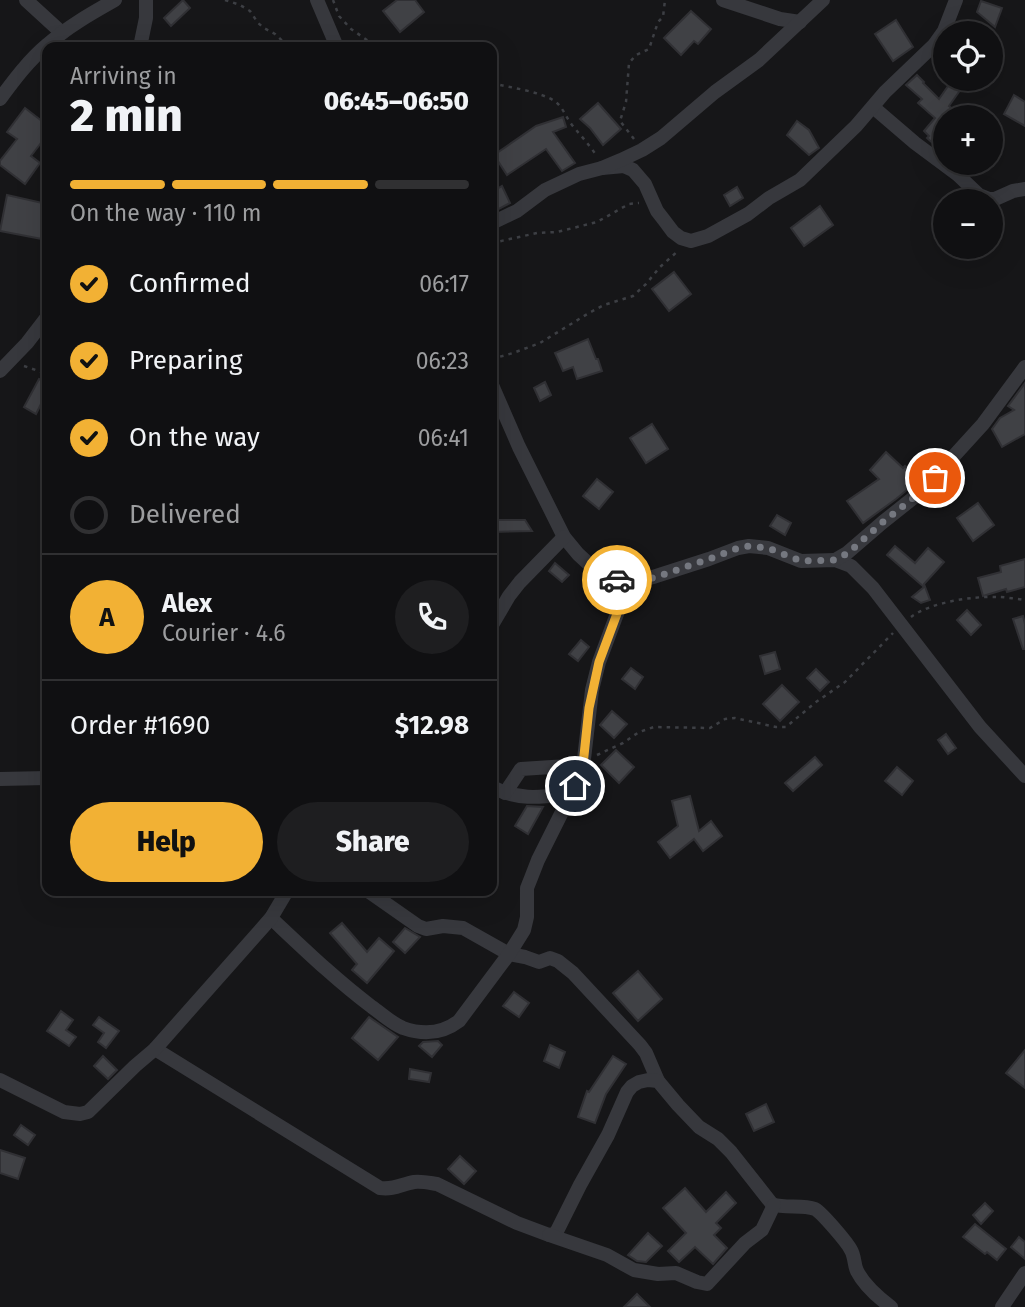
<!DOCTYPE html>
<html lang="en">
<head>
<meta charset="utf-8">
<style>
	body { margin:0; font-family:"Fira Sans",sans-serif; background:#1e1e20; color:#f1f3f6; height:100vh; display:flex; flex-direction:column; font-size:26px; white-space:nowrap }
	* { box-sizing:border-box; margin:0 }
	p { font-size:23px; color:#9c9d9f }
	.icon { flex:none; width:38px; height:38px; fill:none; stroke:currentColor; stroke-width:2; stroke-linecap:round; stroke-linejoin:round }
	.map { position:relative; flex:1; overflow:hidden }
	.drawer { position:absolute; left:42px; top:42px; width:455px; height:854px; display:flex; flex-direction:column; background:#101012; border-radius:14px; box-shadow:0 7px 28px #0002,0 0 0 2px #303032 }
	.drawer>* { flex:none }
	.fabs { position:absolute; left:933px; top:21px; display:grid; gap:14px }
	.fabs a { display:grid; place-items:center; width:70px; height:70px; border-radius:50%; background:#101012; box-shadow:0 7px 28px #0002,0 0 0 2px #303032; font-size:35px }
	.pin { position:absolute; display:grid; place-items:center; width:60px; height:60px; color:#fff; margin:-30px; border:4px solid #fff; border-radius:50%; box-shadow:0 2px 7px #0007 }
	.courier { position:absolute; display:grid; place-items:center; width:70px; height:70px; margin:-35px; border:5px solid #f2b134; border-radius:50%; background:#fff; color:#222; box-shadow:0 2px 9px #0007 }
	.summary em { font-style:normal; font-weight:800 }
	.summary div { display:flex; flex-direction:column-reverse }
	.summary { display:flex; align-items:center; justify-content:space-between; height:119px; padding:0 28px }
	h1 { font-size:46px; font-weight:800; line-height:52px }
	.bar { display:grid; grid-template-columns:repeat(4,1fr); gap:10px 7px; align-content:center; height:84px; padding:0 28px }
	.bar i { height:9px; border-radius:5px; background:#303032 }
	.bar .selected { background:#f2b134 }
	.bar p { grid-column:span 4 }
	.line { display:flex; align-items:center; gap:18px; padding:0 28px; border-top:2px solid #303032 }
	.line div { flex:1 }
	.round { display:grid; place-items:center; flex:none; width:74px; height:74px; border-radius:37px; background:#1e1e20 }
	ol { padding:0 28px; list-style:none }
	li { display:flex; align-items:center; gap:21px; height:77px }
	li p { margin-inline-start:auto }
	li .icon { padding:7px; border-radius:50%; background:#f2b134; color:#111; stroke-width:4 }
	li:last-child { color:#9c9d9f }
	li i { width:38px; height:38px; border:4px solid #303032; border-radius:50% }
	.action { display:flex; gap:14px; margin-top:auto; padding:14px 28px }
	.action a { flex:1; height:80px; border-radius:42px; background:#f2b134; color:#111; font-size:28px; font-weight:800; line-height:80px; text-align:center }
	.action a+a { background:#1e1e20; color:#f1f3f6 }
	.map>svg:first-child { display:block }
	.building { fill:#404145; stroke:#303034; stroke-width:2 }
	.lines { fill:none; stroke-linecap:round; stroke-linejoin:round }
	.path { stroke:#3d3f44; stroke-width:2.5; stroke-dasharray:3.5 5; stroke-linecap:butt }
	.minor { stroke:#37383d; stroke-width:14 }
	.done { stroke:#757880; stroke-width:7; stroke-dasharray:0 12.6 }
	.route { stroke:#f2b134; stroke-width:9 }
</style>
</head>
<body>
<div class="map">
<svg width="1025" height="1307" viewBox="0 0 1025 1307">
	<rect width="100%" height="100%" fill="#161618"/>
	<g class="building">
		<path d="M183,0l7,8 -19,18 -7,-8z"/>
		<path d="M397,0h18l9,12 -24,20 -17,-21z"/>
		<path d="M981,1l21,7 -7,19 -18,-15z"/>
		<path d="M691,11l20,18 -13,15 -4,-3 -13,14 -17,-17z"/>
		<path d="M896,20l17,27 -20,14 -18,-27z"/>
		<path d="M917,75l7,7 -1,1 16,16 14,-20h15l-19,27 13,11h-17v16l-10,12 -8,-7 2,-2 -5,-5 11,-13 -17,-15 4,-4 -16,-14z"/>
		<path d="M1014,95l11,7v24l-21,-12z"/>
		<path d="M598,103l23,26 -18,16 -13,-17 -10,-9z"/>
		<path d="M25,108l22,17v10l-16,21 9,7 -15,21 -25,-19v-4l17,-22 -10,-7z"/>
		<path d="M563,117l3,10 -13,5 22,31 -13,8 -16,-22 -39,26 -13,-20 42,-29z"/>
		<path d="M797,121l12,9 10,18 -10,7 -22,-20z"/>
		<path d="M502,186l8,17 -15,8 -3,-6v-13z"/>
		<path d="M737,187l6,11 -13,8 -6,-11z"/>
		<path d="M7,195l40,9v9l-5,26 -42,-8z"/>
		<path d="M820,206l13,19 -29,21 -13,-18z"/>
		<path d="M674,272l17,22 -22,17 -17,-22z"/>
		<path d="M588,339l8,20h2l4,12 -25,8 -4,-12 -10,4 -8,-18z"/>
		<path d="M39,379l8,4v9l-11,22 -12,-7z"/>
		<path d="M545,382l6,13 -11,6 -6,-13z"/>
		<path d="M1025,383v51l-23,13 -10,-18 8,-11 14,-8 -6,-4z"/>
		<path d="M652,424l16,25 -22,14 -16,-25z"/>
		<path d="M886,452l17,16 2,-2 14,14 -23,19 -33,24 -16,-22 32,-22 -9,-9z"/>
		<path d="M597,479l16,13 -14,17 -16,-13z"/>
		<path d="M978,503l16,22 -21,16 -16,-23z"/>
		<path d="M777,515l14,8 -6,12 -15,-9z"/>
		<path d="M492,520h33l7,11 -40,1z"/>
		<path d="M895,546l20,17 13,-15 16,14 -20,22 6,16 -9,3 -9,-6 12,-10 -37,-32z"/>
		<path d="M1025,559v28l-18,5 -1,-3 -23,7 -5,-18 23,-6 -1,-6z"/>
		<path d="M555,563l14,12 -7,7 -13,-11z"/>
		<path d="M967,610l14,15 -10,10 -14,-15z"/>
		<path d="M1023,616l2,8v25h-2l-10,-30z"/>
		<path d="M581,640l8,7 -11,14 -9,-7z"/>
		<path d="M775,652l5,17 -15,5 -5,-18z"/>
		<path d="M631,668l12,9 -8,12 -13,-10z"/>
		<path d="M816,669l13,13 -9,9 -13,-13z"/>
		<path d="M782,685l17,17 -19,19 -17,-17z"/>
		<path d="M612,711l15,13 -13,14 -14,-13z"/>
		<path d="M946,734l10,14 -8,6 -10,-14z"/>
		<path d="M616,750l18,17 -15,16 -18,-18z"/>
		<path d="M815,757l7,8 -29,26 -8,-8z"/>
		<path d="M897,767l16,14 -11,14 -17,-14z"/>
		<path d="M690,796l9,35 12,-10 11,15 -19,15 -9,-12 -24,19 -12,-16 20,-16 -6,-25z"/>
		<path d="M527,806l16,1 -15,27 -13,-8z"/>
		<path d="M342,923l25,29 12,-14 15,13 -27,32 -15,-13 5,-6 -27,-31z"/>
		<path d="M405,928l15,9 -15,16 -12,-11z"/>
		<path d="M638,971l24,28 -24,22 -25,-28z"/>
		<path d="M514,992l15,11 -10,14 -16,-11z"/>
		<path d="M61,1011l12,9 -7,10 10,7 -7,9 -22,-15z"/>
		<path d="M99,1017l20,14 -13,17 -8,-6 6,-9 -11,-8z"/>
		<path d="M369,1017l29,20 -20,23 -26,-22z"/>
		<path d="M438,1041l4,4 -10,12 -13,-11 4,-4z"/>
		<path d="M550,1045l15,7 -6,16 -15,-7z"/>
		<path d="M1025,1050v38l-19,-15z"/>
		<path d="M103,1056l14,14 -9,9 -14,-13z"/>
		<path d="M613,1056l13,8 -20,30 -11,29 -17,-6 9,-26 2,1z"/>
		<path d="M410,1069l21,4 -2,9 -20,-3z"/>
		<path d="M766,1104l8,18 -20,9 -8,-17z"/>
		<path d="M21,1125l14,10 -7,10 -14,-10z"/>
		<path d="M0,1150l25,8 -7,21 -18,-6z"/>
		<path d="M460,1156l16,15 -12,13 -16,-15z"/>
		<path d="M685,1188l21,24 20,-20 10,11 -20,20 5,5 -7,7 13,13 -14,16 -18,-17 -16,15 -11,-11 18,-18 -23,-25z"/>
		<path d="M985,1203l8,8 -12,13 -8,-9z"/>
		<path d="M975,1224l31,25 -9,11 -10,-8 -2,2 -22,-17z"/>
		<path d="M648,1233l14,13 -16,16 -9,-1 -9,-6z"/>
		<path d="M1019,1237l6,5v17l-14,-12z"/>
		<path d="M637,1294l13,13h-26z"/>
	</g>
	<g class="lines">
		<g class="path">
			<path d="M225,0l15,5 10,6 8,12 6,5 11,6 14,13"/>
			<path d="M333,0l6,16 12,13 26,18"/>
			<path d="M492,83c19,5 48,8 64,19 7,6 10,15 16,23 8,10 17,19 24,30"/>
			<path d="M634,139l-14,-18 6,-19 3,-39 7,-8 13,-6 9,-27 5,-5 2,-17"/>
			<path d="M492,243l45,-10 20,-1 40,-10 32,-18 10,-1"/>
			<path d="M492,359l21,-6 27,-10 49,-30 15,-8 29,-9 13,-12 14,-17 18,-16"/>
			<path d="M24,366l23,8"/>
			<path d="M911,617c20,-15 62,-21 86,-20 9,0 19,2 28,3"/>
			<path d="M597,755l26,-12 16,-11 15,-5 56,1 15,-9 10,-1 41,9h10l30,-25 29,-20 48,-49"/>
		</g>
		<g class="minor">
			<path d="M26,0l36,33"/>
			<path d="M317,0l20,47"/>
			<path d="M723,0l57,19 20,3"/>
			<path d="M140,47l6,-29v-18"/>
			<path d="M0,99c14,-19 29,-39 47,-54 20,-18 45,-32 68,-45"/>
			<path d="M873,107l42,36 43,32 21,20 10,4h6l18,-8 12,-2"/>
			<path d="M602,168l22,-2 9,4 12,14 12,27 7,9 9,12 8,6 10,3 17,-5 40,-22 21,-16 31,-18 56,-54 29,-34 49,-47 10,-14 12,-31"/>
			<path d="M492,223l25,-12 28,-21 34,-16 23,-6 19,-8 21,-10 19,-12 54,-46 44,-32 64,-60"/>
			<path d="M0,371l27,-28 20,-26"/>
			<path d="M492,385l27,62 45,90 14,17 13,12 26,12 22,3 14,-4 56,-18 29,-11 11,-2 19,2 33,13 34,-1 16,6 22,22 107,139 45,49"/>
			<path d="M835,560l12,-7 36,-31 39,-31 61,-67 42,-57"/>
			<path d="M492,625l17,-29 11,-14 44,-45"/>
			<path d="M0,779l47,-1"/>
			<path d="M492,787c27,14 50,10 79,7"/>
			<path d="M505,793l16,-24 62,-4"/>
			<path d="M368,891l50,35 8,3 17,-3 20,2 46,26 16,3 14,5 11,-4 8,3 15,12 67,72 6,8 12,28"/>
			<path d="M271,918c33,31 65,62 101,89 10,7 19,16 31,21 20,7 39,6 56,-7l50,-67 15,-24 3,-13v-29l4,-10 7,-18 41,-82 5,-19 8,-69 7,-28 22,-59 -4,-25"/>
			<path d="M155,1049l225,139c14,2 22,-4 34,-6 8,-1 16,1 23,2l80,39 32,12 5,-1 3,-3 23,-46 28,-50 19,-43 5,-6 7,-4 9,-2 10,1 20,24 21,22 19,12 13,13 41,52c13,5 30,0 43,5 7,4 32,33 36,41 4,7 3,15 6,21 7,14 22,27 34,36"/>
			<path d="M0,1080l64,32 16,2 8,-2 47,-46 20,-17 116,-131 16,-27"/>
			<path d="M549,1235l58,20 27,15 24,4 18,-1 21,9 10,2 38,-41 17,-13 12,-25"/>
			<path d="M1002,1307l23,-34"/>
		</g>
	</g>
	<g class="lines">
		<path class="done" d="M617,580v-2l15,3 21,-3 56,-19 29,-11 11,-2 19,2 33,13 34,-1 13,-7 35,-31 39,-31 13,-13"/>
		<path class="route" d="M575,786l8,-21 6,-57 10,-46 22,-59 -4,-23"/>
	</g>
</svg>
<div class="fabs">
<a><svg class="icon" aria-label="locate" viewBox="0 0 24 24"><circle cx="12" cy="12" r="6"/><path d="M12 2v4M12 18v4M2 12h4M18 12h4"/></svg></a>
<a>+</a>
<a>−</a>
</div>
<div class="pin" style="left:935px;top:478px;background:#ea580c"><svg class="icon" aria-label="bag" viewBox="0 0 24 24"><path d="M5 8h14l-1 12H6zM9 8a3 3 0 0 1 6 0"/></svg></div>
<div class="pin" style="left:575px;top:786px;background:#1f2937"><svg class="icon" aria-label="home" viewBox="0 0 24 24"><path d="M3 11l9-7 9 7M6 9v11h12V9"/></svg></div>
<div class="courier" style="left:617px;top:580px"><svg class="icon" aria-label="car" viewBox="0 0 24 24"><path d="M5 17H2v-5l4-1 3-4h7l3 4 3 1v5h-3M9 17h6M6 11h13"/><circle cx="7" cy="17" r="2"/><circle cx="17" cy="17" r="2"/></svg></div>
<section class="drawer">
<div class="summary"><div><h1>2 min</h1><p>Arriving in</p></div><em>06:45–06:50</em></div>
<div class="bar"><i class="selected"></i><i class="selected"></i><i class="selected"></i><i></i><p>On the way · 110 m</p></div>
<ol>
<li><svg class="icon" aria-label="check" viewBox="0 0 24 24"><path d="M5 12l5 5 9-10"/></svg>Confirmed<p>06:17</p></li>
<li><svg class="icon" aria-label="check" viewBox="0 0 24 24"><path d="M5 12l5 5 9-10"/></svg>Preparing<p>06:23</p></li>
<li><svg class="icon" aria-label="check" viewBox="0 0 24 24"><path d="M5 12l5 5 9-10"/></svg>On the way<p>06:41</p></li>
<li><i></i>Delivered</li>
</ol>
<div class="line" style="height:126px"><b class="round" style="background:#f2b134;color:#111">A</b><div><b>Alex</b><p>Courier · 4.6</p></div><a class="round"><svg class="icon" aria-label="phone" viewBox="0 0 24 24"><path d="M5 4h4l2 5-3 2q2 4 5 5l2-3 5 2v4C11 20 4 13 5 4z"/></svg></a></div>
<div class="line" style="height:91px"><div>Order #1690</div><b>$12.98</b></div>
<div class="action"><a>Help</a><a>Share</a></div>
</section>
</div>
</body>
</html>
